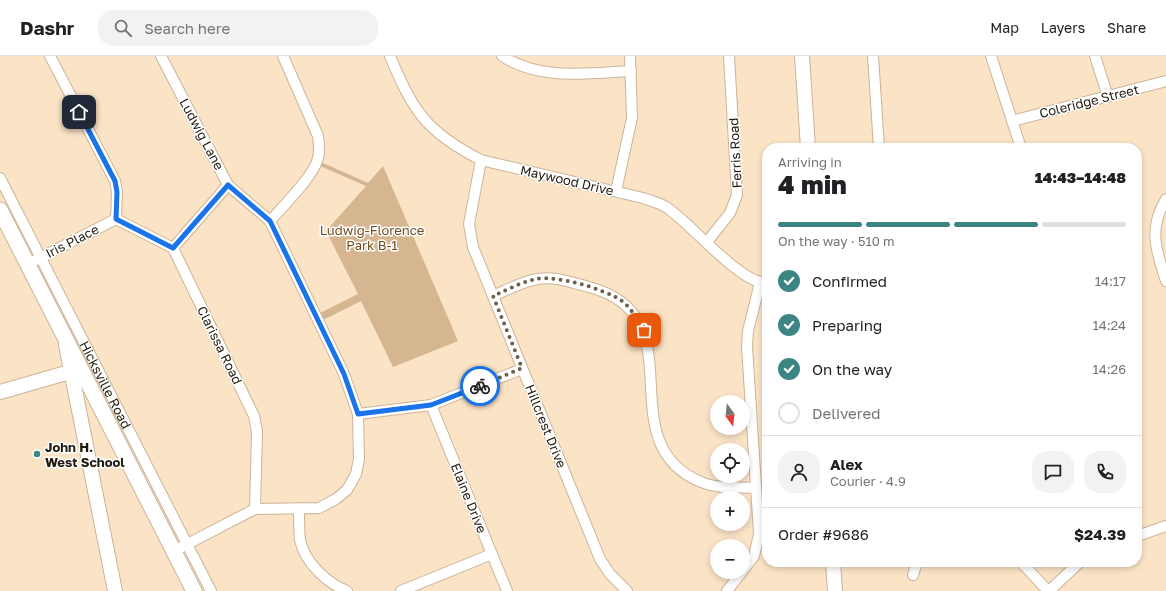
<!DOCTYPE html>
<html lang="en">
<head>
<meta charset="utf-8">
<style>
	body { margin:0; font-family:"Golos Text",sans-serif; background:#f2f2f2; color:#202124; height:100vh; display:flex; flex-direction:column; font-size:15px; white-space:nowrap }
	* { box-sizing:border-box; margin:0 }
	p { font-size:13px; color:#757577 }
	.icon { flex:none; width:22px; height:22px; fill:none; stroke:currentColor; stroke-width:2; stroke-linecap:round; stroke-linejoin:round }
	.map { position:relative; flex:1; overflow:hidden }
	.drawer { position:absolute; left:762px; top:87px; width:380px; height:424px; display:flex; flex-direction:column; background:#fff; border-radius:16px; box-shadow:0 2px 6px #0003 }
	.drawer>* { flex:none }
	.needle { width:26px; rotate:165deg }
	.controls { position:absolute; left:710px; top:339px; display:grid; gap:8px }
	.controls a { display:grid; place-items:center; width:40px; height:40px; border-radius:50%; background:#fff; box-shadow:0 2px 6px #0003; font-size:20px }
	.pin { position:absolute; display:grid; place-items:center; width:34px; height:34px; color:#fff; margin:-17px; border-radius:8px; box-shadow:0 2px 6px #0006 }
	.courier { position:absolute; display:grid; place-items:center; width:40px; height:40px; margin:-20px; border:3px solid #1a73e8; border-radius:50%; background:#fff; color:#222; box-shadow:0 1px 5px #0007 }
	.head em { font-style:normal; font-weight:800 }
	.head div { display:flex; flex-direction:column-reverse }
	.head { display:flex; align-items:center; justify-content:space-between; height:68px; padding:0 16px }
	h1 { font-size:26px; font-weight:800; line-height:30px }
	.bar { display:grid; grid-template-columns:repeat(4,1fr); gap:6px 4px; align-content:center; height:48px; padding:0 16px }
	.bar i { height:5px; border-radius:3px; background:#e0e0e0 }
	.bar .selected { background:#3d8583 }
	.bar p { grid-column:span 4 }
	.line { display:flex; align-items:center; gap:10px; padding:0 16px; border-top:1px solid #e0e0e0 }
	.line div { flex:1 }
	.round { display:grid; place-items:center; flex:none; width:42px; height:42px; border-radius:16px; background:#f2f2f2 }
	ol { padding:0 16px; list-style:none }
	li { display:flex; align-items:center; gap:12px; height:44px }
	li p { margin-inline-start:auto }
	li .icon { padding:4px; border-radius:50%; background:#3d8583; color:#fff; stroke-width:4 }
	li:last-child { color:#757577 }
	li i { width:22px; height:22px; border:2px solid #e0e0e0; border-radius:50% }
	header { display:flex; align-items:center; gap:24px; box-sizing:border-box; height:56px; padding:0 20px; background:#fff; border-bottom:1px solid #e0e0e0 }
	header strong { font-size:19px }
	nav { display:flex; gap:22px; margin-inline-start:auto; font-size:14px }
	.search { width:280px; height:36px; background:#f2f2f2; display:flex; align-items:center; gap:10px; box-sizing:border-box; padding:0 14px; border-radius:16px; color:#757577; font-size:15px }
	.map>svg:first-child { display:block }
	.green { fill:#d6b691 }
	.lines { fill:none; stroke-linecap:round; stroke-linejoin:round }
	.minor-casing { stroke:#cbb498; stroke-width:12 }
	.secondary-casing { stroke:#cbb498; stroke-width:16 }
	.primary-casing { stroke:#cbb498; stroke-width:17 }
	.minor { stroke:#fff; stroke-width:10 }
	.secondary { stroke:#fff; stroke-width:14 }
	.primary { stroke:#fff; stroke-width:15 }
	.done { stroke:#6e604f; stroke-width:4; stroke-dasharray:0 7.2 }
	.route { stroke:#1a73e8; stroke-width:5 }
	.poi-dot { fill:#3d8583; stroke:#fff; stroke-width:1.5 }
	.labels { text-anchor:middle; stroke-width:3; stroke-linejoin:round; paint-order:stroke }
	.street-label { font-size:13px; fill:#221a0f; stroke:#fff }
	.park-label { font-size:13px; fill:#734f1d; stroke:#fff }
	.poi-label { font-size:13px; font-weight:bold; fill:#221a0f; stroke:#fff; text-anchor:start }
</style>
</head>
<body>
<header>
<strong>Dashr</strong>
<div class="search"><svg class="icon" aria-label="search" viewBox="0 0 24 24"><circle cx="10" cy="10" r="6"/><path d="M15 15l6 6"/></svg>Search here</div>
<nav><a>Map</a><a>Layers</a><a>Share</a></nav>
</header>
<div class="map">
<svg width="1166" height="535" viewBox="0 0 1166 535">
	<rect width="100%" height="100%" fill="#fbe3c6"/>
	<path class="green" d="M321,106l47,21 15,-17 75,175 -65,26 -32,-66 -42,21 -3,-7 42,-21 -32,-63 40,-45 -46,-20z"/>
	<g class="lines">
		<defs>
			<g id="minor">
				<path d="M50,0l65,125 2,11 -1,27"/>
				<path d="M161,0l67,129 42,36 74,153 14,40 1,45 -3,15 -9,16 -11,9 -17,9 -64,1 -81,42"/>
				<path d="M390,0c23,55 36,76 91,104l162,38c8,3 17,5 23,9 25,16 74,77 101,76"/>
				<path d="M502,0c39,25 85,17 129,15"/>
				<path d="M873,0l6,92"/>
				<path d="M991,0l30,92"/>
				<path d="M1095,0l13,41"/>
				<path d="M1012,65l154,-40"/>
				<path d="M481,104l-12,64 4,23 127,312 10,15 17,17"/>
				<path id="s1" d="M0,122l211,413"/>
				<path d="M616,135l16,-73 -2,-62"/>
				<path d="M1166,143c-18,30 -10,51 0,82"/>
				<path d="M116,163l57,29 81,168 3,16 -2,77"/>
				<path d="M270,165c13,-15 44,-45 48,-63 2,-7 1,-14 0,-22l-35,-80"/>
				<path d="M707,186l23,-29 7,-18 -8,-139"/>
				<path d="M173,192l55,-63"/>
				<path d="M28,208l88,-45"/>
				<path d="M493,240c14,-6 30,-15 45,-17 17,-3 35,4 51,8 111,29 16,155 112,195 17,7 37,5 54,6"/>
				<path d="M431,349l76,186"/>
				<path d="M358,358l73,-9 91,-36"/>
				<path d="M299,453c0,10 0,21 1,31 5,23 27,43 47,51"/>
				<path d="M1137,480l29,-10"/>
				<path d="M1021,506l27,29"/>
				<path d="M913,519l4,-13"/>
				<path d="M401,535l91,-37"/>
				<path d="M727,535l27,-35 5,-22 -12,-188 1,-15 12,-48"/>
				<path d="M1049,535l31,-29"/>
			</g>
			<g id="secondary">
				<path d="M802,0l6,92"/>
				<path d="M66,289l49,246"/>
				<path d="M0,336l80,-23"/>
				<path d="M833,506l2,29"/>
			</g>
			<path id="primary" d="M0,154l194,381"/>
		</defs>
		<use href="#minor" class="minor-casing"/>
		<use href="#secondary" class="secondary-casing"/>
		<use href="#primary" class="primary-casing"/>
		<use href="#minor" class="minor"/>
		<use href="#secondary" class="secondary"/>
		<use href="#primary" class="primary"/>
	</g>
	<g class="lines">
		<path class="done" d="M480,330l42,-18 -29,-72c14,-6 28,-14 43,-17 21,-4 69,10 86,22 10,8 15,18 22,29"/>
		<path class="route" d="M79,56l36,69 2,11 -1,27 57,29 55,-63 42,36 74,153 14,40 73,-9 49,-19"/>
	</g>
	<circle class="poi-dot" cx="37" cy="398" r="4"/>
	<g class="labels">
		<g class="street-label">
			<text transform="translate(1089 45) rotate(-14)" y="5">Coleridge Street</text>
			<text transform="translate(202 78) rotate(62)" y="5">Ludwig Lane</text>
			<text transform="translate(735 97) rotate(-93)" y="5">Ferris Road</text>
			<text transform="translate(567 124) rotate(13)" y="5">Maywood Drive</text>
			<text transform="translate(72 185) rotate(-27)" y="5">Iris Place</text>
			<text transform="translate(220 289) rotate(64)" y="5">Clarissa Road</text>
			<text dy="5" stroke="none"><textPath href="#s1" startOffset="232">Hicksville Road</textPath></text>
			<text transform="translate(546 370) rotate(68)" y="5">Hillcrest Drive</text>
			<text transform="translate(469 442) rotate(68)" y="5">Elaine Drive</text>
		</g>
		<g class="park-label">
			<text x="372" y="179">Ludwig-Florence<tspan x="372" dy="15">Park B-1</tspan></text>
		</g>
		<g class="poi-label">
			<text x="45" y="396">John H.<tspan x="45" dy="15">West School</tspan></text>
		</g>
	</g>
</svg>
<div class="controls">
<a><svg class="needle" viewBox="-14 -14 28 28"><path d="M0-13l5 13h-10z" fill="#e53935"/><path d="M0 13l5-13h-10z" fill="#757577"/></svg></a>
<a><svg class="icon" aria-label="locate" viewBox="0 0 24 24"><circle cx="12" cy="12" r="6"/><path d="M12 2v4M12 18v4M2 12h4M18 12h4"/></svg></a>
<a>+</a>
<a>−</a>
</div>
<div class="pin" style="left:644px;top:274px;background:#ea580c"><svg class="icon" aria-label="bag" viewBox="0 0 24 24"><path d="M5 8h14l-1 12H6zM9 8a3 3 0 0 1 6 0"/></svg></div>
<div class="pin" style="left:79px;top:56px;background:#1f2937"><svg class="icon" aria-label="home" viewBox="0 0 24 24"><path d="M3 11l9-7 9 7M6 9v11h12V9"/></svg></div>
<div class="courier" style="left:480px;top:330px"><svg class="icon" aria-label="bike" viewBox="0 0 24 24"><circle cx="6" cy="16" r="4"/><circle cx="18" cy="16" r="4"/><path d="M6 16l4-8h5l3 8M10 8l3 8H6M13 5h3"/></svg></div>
<section class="drawer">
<div class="head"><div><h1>4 min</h1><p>Arriving in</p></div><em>14:43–14:48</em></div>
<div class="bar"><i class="selected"></i><i class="selected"></i><i class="selected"></i><i></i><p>On the way · 510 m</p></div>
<ol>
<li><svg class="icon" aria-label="check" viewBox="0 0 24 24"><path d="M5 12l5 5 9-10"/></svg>Confirmed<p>14:17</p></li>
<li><svg class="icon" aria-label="check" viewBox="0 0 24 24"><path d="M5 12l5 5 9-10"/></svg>Preparing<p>14:24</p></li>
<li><svg class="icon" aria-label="check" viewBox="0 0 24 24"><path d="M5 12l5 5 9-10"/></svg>On the way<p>14:26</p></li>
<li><i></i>Delivered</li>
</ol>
<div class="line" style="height:72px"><a class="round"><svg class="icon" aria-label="person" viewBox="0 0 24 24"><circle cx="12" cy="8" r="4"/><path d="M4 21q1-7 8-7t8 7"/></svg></a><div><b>Alex</b><p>Courier · 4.9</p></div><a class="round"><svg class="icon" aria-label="chat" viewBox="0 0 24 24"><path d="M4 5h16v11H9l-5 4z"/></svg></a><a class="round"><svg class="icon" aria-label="phone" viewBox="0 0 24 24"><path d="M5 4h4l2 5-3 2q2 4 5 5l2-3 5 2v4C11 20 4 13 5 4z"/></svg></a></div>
<div class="line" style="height:52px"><div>Order #9686</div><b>$24.39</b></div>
</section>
</div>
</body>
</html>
